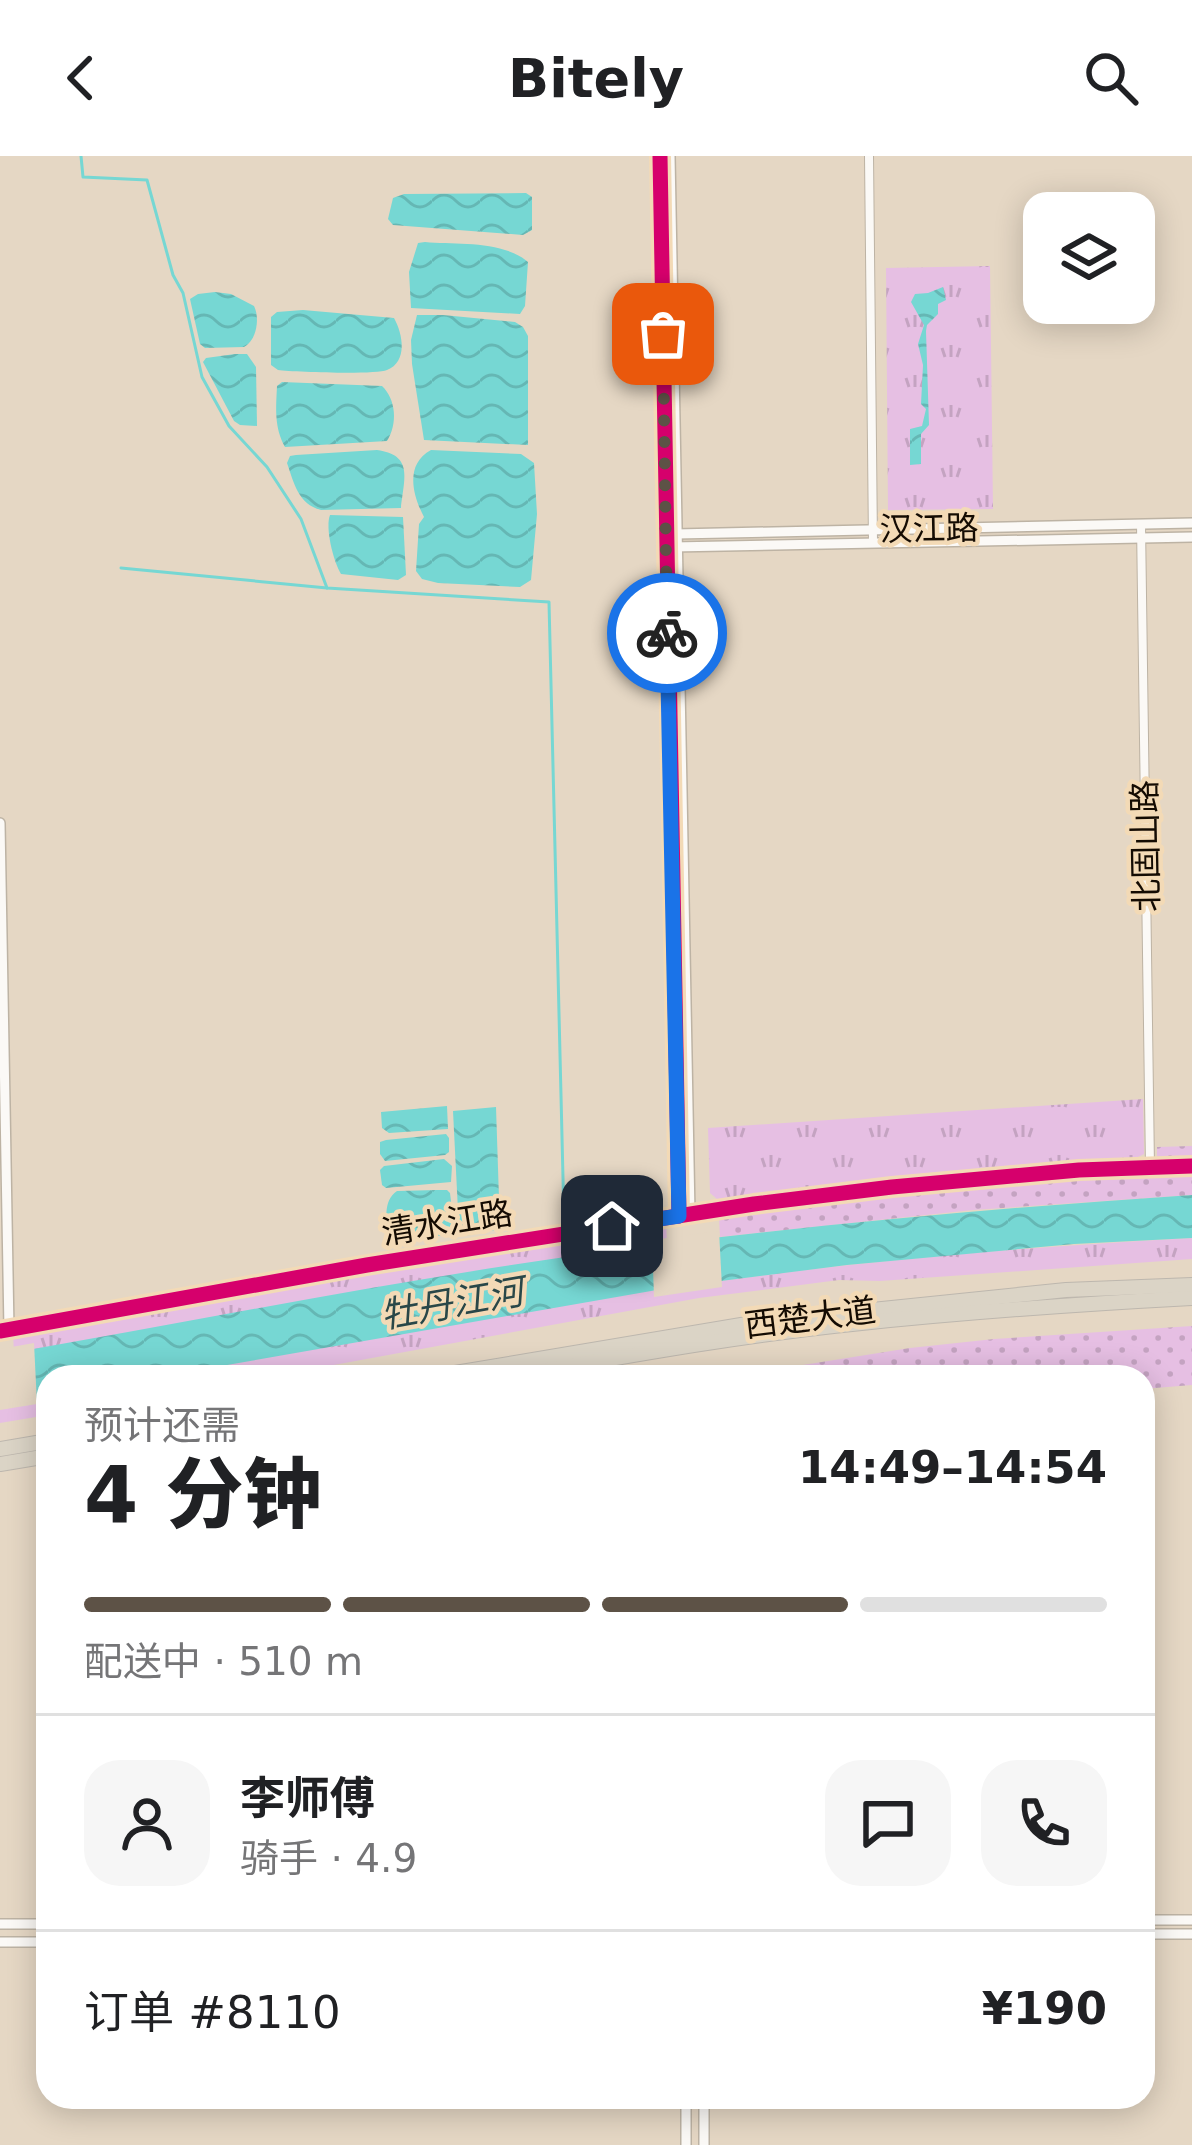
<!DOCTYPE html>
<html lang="zh">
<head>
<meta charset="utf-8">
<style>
	body { margin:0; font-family:"DejaVu Sans","Noto Sans SC",sans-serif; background:#f6f6f6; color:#202124; height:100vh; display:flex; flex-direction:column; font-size:45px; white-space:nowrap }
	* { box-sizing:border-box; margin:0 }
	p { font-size:39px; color:#757577 }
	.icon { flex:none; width:66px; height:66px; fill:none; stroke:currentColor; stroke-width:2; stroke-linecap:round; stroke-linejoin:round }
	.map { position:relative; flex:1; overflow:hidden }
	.sheet { position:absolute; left:36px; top:1209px; width:1119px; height:744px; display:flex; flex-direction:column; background:#fff; border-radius:36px; box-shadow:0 6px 30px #0003 }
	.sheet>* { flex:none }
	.fabs { position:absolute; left:1023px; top:36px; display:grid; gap:24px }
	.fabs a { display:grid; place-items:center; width:132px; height:132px; border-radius:24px; background:#fff; box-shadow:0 6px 30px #0003; font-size:60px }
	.pin { position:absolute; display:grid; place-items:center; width:102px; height:102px; color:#fff; margin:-51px; border-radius:24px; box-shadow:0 6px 18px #0006 }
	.courier { position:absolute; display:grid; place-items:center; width:120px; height:120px; margin:-60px; border:9px solid #1a73e8; border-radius:50%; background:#fff; color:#222; box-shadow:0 3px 15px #0007 }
	.head em { font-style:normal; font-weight:800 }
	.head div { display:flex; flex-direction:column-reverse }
	.head { display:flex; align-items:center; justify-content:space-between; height:204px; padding:0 48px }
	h1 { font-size:78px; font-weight:800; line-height:90px }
	.bar { display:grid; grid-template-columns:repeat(4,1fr); gap:18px 12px; align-content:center; height:144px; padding:0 48px }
	.bar i { height:15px; border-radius:9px; background:#e0e0e0 }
	.bar .current { background:#5d5246 }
	.bar p { grid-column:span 4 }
	.line { display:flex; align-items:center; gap:30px; padding:0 48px; border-top:3px solid #e0e0e0 }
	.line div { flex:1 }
	.round { display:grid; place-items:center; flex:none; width:126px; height:126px; border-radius:36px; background:#f6f6f6 }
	header { display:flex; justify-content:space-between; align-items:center; height:156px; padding:0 48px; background:#fff; font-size:54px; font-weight:800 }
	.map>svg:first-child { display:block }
	.grass { fill:url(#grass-tufts) }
	.park { fill:url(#park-dots) }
	.water { fill:url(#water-waves) }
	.pier { fill:#e5d7c4 }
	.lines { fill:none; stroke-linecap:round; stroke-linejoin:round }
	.stream { stroke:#76d7d3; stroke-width:3 }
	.minor-casing { stroke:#bdb3a4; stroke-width:10 }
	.tertiary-casing { stroke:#bdb3a4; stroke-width:12 }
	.trunk-casing { stroke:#bdb7ae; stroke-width:16 }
	.minor { stroke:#fbf9f6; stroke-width:8 }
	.tertiary { stroke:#fbf9f6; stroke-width:9 }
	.trunk { stroke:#dbd4c6; stroke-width:14 }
	.cycleway-casing { stroke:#f3dab6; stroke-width:22 }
	.cycleway { stroke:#d6006c; stroke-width:15 }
	.done { stroke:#5d5246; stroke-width:12; stroke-dasharray:0 21.6 }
	.route { stroke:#1a73e8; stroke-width:15 }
	.labels { text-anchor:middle; stroke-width:9; stroke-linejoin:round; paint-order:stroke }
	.street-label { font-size:33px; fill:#140b02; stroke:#f3dab6 }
	.water-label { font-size:36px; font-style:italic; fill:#294748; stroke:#f3dab6 }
</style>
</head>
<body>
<header><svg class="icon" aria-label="back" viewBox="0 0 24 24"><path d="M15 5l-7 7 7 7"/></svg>Bitely<svg class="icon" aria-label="search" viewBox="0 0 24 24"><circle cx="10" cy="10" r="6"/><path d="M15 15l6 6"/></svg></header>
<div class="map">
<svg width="1192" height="1989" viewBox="0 0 1192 1989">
	<defs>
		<pattern id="grass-tufts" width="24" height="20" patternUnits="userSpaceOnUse" patternTransform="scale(3)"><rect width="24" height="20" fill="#e6bfe3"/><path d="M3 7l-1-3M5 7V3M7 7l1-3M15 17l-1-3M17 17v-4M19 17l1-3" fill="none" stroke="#c4a3c1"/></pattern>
		<pattern id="park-dots" width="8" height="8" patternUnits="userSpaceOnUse" patternTransform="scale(3)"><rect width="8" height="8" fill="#e6bfe3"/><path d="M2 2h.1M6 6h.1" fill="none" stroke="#c4a3c1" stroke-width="1.8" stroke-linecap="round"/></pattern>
		<pattern id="water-waves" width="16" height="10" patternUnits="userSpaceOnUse" patternTransform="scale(3)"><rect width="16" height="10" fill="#76d7d3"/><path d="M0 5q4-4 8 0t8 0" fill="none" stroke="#65b7b4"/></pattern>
	</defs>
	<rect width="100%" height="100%" fill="#e5d7c4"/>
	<g class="grass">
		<path d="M990,110l3,243 -105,1 -2,-242z"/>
		<path d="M1143,943l1,55 -8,4 -419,41 -7,-6 -2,-65z"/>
		<path d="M666,1064l1,24 -242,36 -411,73 -1,-20 317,-58z"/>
		<path d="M1192,1082v21l-312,22 -41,-1 -140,18 -431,79h-110c172,-30 345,-65 519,-90 171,-25 343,-40 515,-49z"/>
		<path d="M48,1240v19l-48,8v-19z"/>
	</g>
	<g class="park">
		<path d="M1192,990v49l-219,15 -253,27 -2,-38 258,-27 181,-11v-14z"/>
		<path d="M1192,1170v59l-49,4v-12h-416l183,-29 84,-9z"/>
	</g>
	<g class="water">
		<path d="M526,37l6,4v33l-9,5 -130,-10 -5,-6 5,-21 11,-4z"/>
		<path d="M425,86c32,3 77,-2 103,20l-3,44 -5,8 -109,-6 -2,-36 9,-29z"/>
		<path d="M943,131l3,13 -8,4v10l-11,11 -1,6 3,94 -8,9v30l-11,1v-36l12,-3 4,-17 -5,-5 2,-39 -5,-21 6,-19 -13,-23 4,-8 13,-1z"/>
		<path d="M215,136l16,2 23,12c6,12 3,34 -10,41l-39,1 -5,-4 -10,-45 8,-5z"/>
		<path d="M303,154l91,8c9,16 14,44 -7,52 -11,5 -94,2 -109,0l-7,-5v-48l6,-5z"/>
		<path d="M417,159h26l72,7 8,5 5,9v109l-104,-5 -12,-76 -1,-24z"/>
		<path d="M235,198h12l9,13 1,59 -17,-1 -6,-4 -31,-59 3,-4z"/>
		<path d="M282,226l100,4c14,13 16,38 5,55l-102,6c-11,-20 -9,-39 -8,-61z"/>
		<path d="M377,294c37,5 27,29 24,58l-80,2c-23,-6 -27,-27 -34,-47l3,-7 6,-1z"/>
		<path d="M431,294l90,4 13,9 3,51 -6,66 -11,7 -82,-4 -16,-4 -6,-8 3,-47 5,-7c-12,-23 -19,-53 7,-67z"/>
		<path d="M330,359l73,2 3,58 -8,5 -57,-6c-8,-13 -16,-47 -11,-59z"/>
		<path d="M447,950l1,23 -59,4 -7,-5 -1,-16z"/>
		<path d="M496,951l4,122 -34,7 -7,-5 -6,-120z"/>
		<path d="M446,978l3,4v14l-4,3 -60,6 -5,-7v-12l6,-2z"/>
		<path d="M444,1003l8,7 -1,16 -65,6 -4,-3 -2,-15 4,-4z"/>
		<path d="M437,1034h10l3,3 5,41 -62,7 -5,-3c-1,-16 -6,-37 9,-47z"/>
		<path d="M1192,1039v43l-118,6 -227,21 -173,22 -516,90h-110v19l-48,8v-49c200,-35 401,-76 602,-103 196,-26 393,-44 590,-57z"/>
	</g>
	<g class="pier">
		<path d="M719,1075l3,56 -68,10 -2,-57z"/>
		<path d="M34,1187l3,61 -37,6v-61z"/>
	</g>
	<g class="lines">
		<g class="stream">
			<path d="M81,0l2,21 64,3 26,95 10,18 19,84 27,49 38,41 34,52 26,69"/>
			<path d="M121,412l206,20 222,14 15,617"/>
		</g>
		<defs>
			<g id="minor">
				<path d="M869,0l4,387"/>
				<path d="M1141,368l9,643"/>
			</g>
			<g id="tertiary">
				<path d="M660,0l19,1060"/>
				<path d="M670,0l20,1058"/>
				<path d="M676,378l516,-11"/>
				<path d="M672,391l520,-10"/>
				<path d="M0,667l9,507"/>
				<path d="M0,1175l367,-66 387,-61 138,-17 187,-17 113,-4"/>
				<path d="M1143,1764h49"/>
				<path d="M0,1768h48"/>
				<path d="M1143,1778h49"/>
				<path d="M0,1786h48"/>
				<path d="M686,1941v48"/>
				<path d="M704,1989v-48"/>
			</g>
			<g id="trunk">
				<path d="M431,1221l334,-56 301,-31 126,-5"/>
				<path d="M507,1221c115,-20 229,-41 345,-53 113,-12 227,-20 340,-26"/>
				<path d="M0,1293l48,-8"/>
				<path d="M0,1308l48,-8"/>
			</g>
		</defs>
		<use href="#minor" class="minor-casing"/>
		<use href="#tertiary" class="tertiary-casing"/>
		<use href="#trunk" class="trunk-casing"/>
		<use href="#minor" class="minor"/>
		<use href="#tertiary" class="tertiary"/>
		<use href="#trunk" class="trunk"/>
		<defs>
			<g id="cycleway">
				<path d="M660,0l19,1060"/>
				<path d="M0,1175l367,-66 387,-61 138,-17 187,-17 113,-4"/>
			</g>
		</defs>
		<use href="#cycleway" class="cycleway-casing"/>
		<use href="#cycleway" class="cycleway"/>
	</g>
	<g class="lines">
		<path class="done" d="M663,178l4,299"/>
		<path class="route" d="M612,1070l67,-10 -12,-583"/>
	</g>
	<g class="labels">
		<g class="street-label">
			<text transform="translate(929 372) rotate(-1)" y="12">汉江路</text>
			<text transform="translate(1145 690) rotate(-91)" y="12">北固山路</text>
			<text transform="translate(447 1066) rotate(-9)" y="12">清水江路</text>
			<text transform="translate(810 1161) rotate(-7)" y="12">西楚大道</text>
		</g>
		<g class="water-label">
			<text transform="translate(452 1147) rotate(-10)" y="13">牡丹江河</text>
		</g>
	</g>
</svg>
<div class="fabs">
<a><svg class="icon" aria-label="layers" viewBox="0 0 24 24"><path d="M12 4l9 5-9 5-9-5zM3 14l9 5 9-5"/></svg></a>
</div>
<div class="pin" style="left:663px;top:178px;background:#ea580c"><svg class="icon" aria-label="bag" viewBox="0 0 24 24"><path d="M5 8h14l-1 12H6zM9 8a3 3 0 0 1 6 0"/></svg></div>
<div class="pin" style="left:612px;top:1070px;background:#1f2937"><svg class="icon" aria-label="home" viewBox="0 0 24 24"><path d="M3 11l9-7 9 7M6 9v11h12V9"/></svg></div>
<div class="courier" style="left:667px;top:477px"><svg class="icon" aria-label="bike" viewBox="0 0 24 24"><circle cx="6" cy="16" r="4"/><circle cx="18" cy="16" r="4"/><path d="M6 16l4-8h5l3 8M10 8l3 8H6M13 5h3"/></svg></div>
<section class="sheet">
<div class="head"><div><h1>4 分钟</h1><p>预计还需</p></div><em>14:49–14:54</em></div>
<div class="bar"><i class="current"></i><i class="current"></i><i class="current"></i><i></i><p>配送中 · 510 m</p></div>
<div class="line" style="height:216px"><a class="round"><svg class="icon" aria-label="person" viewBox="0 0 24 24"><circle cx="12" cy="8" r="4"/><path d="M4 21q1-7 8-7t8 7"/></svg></a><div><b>李师傅</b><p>骑手 · 4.9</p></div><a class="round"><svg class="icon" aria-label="chat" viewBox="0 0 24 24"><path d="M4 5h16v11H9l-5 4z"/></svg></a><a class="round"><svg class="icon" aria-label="phone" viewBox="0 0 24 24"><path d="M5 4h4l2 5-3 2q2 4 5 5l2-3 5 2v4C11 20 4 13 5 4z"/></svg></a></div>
<div class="line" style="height:156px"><div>订单 #8110</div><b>¥190</b></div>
</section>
</div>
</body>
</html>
